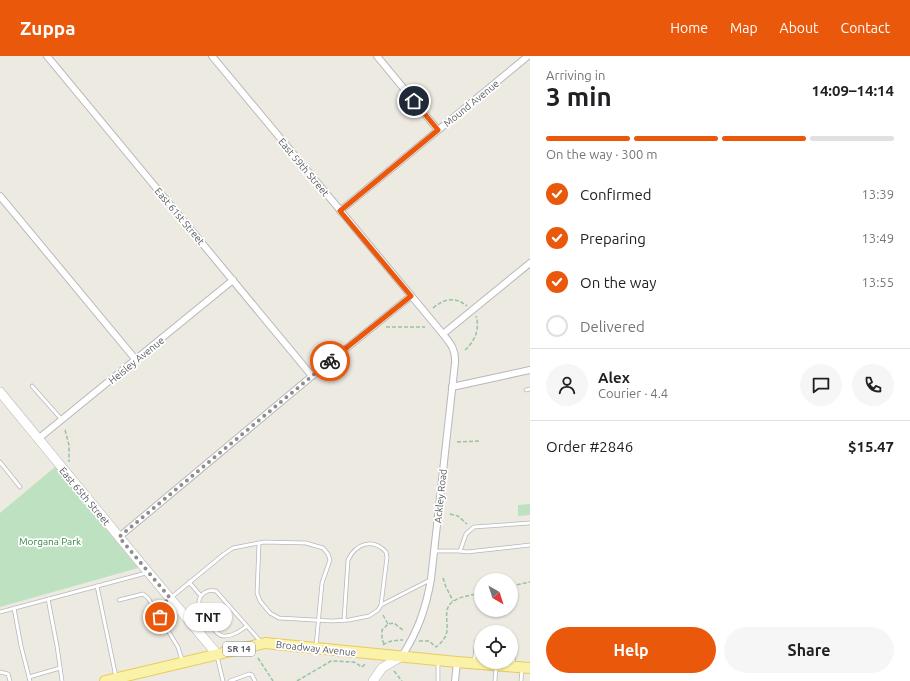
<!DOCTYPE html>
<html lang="en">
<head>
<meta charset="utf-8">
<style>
	body { margin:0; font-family:Ubuntu,sans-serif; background:#f6f6f6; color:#202124; height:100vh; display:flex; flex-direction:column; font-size:15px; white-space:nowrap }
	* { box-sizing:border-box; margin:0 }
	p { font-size:13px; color:#757577 }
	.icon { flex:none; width:22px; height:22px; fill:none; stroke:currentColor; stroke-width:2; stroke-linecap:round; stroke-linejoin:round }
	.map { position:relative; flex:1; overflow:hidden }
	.sheet { display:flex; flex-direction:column; background:#fff; width:380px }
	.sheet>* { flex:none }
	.needle { width:26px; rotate:141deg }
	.buttons { position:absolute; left:474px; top:517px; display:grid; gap:8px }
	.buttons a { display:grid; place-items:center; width:44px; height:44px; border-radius:50%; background:#fff; box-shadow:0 1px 3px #0004; font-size:20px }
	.pin { position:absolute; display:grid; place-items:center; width:34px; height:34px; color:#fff; margin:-17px; border:2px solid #fff; border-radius:50%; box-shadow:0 1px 4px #0007 }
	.courier { position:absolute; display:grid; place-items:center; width:40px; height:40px; margin:-20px; border:3px solid #ea580c; border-radius:50%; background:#fff; color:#222; box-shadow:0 1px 5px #0007 }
	.bubble { position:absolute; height:28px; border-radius:14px; background:#fff; box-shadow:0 1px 3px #0004; font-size:13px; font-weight:700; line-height:28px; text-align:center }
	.headline em { font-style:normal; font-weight:700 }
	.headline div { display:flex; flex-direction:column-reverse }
	.headline { display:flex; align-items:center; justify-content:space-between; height:68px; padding:0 16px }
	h1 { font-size:26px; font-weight:700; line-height:30px }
	.bar { display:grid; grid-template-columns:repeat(4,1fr); gap:6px 4px; align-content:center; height:48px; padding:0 16px }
	.bar i { height:5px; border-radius:3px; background:#e0e0e0 }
	.bar .on { background:#ea580c }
	.bar p { grid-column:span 4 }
	.line { display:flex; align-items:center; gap:10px; padding:0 16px; border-top:1px solid #e0e0e0 }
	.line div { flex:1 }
	.round { display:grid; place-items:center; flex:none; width:42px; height:42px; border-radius:21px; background:#f6f6f6 }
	ol { padding:0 16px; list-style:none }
	li { display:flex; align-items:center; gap:12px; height:44px }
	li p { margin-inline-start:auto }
	li .icon { padding:4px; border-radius:50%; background:#ea580c; color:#fff; stroke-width:4 }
	li:last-child { color:#757577 }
	li i { width:22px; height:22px; border:2px solid #e0e0e0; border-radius:50% }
	.primary-button { display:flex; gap:8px; margin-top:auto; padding:8px 16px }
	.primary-button a { flex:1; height:46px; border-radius:24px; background:#ea580c; color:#fff; font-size:16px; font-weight:700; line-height:46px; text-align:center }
	.primary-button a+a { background:#f6f6f6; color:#202124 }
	header { display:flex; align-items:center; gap:24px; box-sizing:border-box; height:56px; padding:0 20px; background:#ea580c; color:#fff }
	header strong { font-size:19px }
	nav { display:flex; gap:22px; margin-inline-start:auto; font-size:14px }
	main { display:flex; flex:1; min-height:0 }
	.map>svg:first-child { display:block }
	.green { fill:#bee2c1 }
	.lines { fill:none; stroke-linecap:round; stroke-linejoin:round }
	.lane-casing { stroke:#b7b8bd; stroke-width:4.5 }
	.street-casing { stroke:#b7b8bd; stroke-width:8 }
	.secondary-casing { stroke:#b7b9bf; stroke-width:10 }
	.primary-casing { stroke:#e9cb5d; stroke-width:12 }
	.path { stroke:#98c2a7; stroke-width:1.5; stroke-dasharray:4 2; stroke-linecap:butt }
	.lane { stroke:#fff; stroke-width:3 }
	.street { stroke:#fff; stroke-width:6 }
	.secondary { stroke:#fff; stroke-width:9 }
	.primary { stroke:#faf2a8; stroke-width:10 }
	.done { stroke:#8d8e8e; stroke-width:4; stroke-dasharray:0 7.2 }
	.route { stroke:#ea580c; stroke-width:5 }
	.labels { text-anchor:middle; stroke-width:3.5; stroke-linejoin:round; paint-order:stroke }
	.shield { fill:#fff; stroke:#8c8d90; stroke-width:1 }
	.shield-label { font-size:9px; font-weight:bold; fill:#5a5c61 }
	.street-label { font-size:10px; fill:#5a5c61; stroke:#fff }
	.park-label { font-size:10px; fill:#398141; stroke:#fff }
</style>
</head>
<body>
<header>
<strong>Zuppa</strong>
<nav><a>Home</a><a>Map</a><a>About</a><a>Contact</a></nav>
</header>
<main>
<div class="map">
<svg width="530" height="625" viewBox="0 0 530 625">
	<rect width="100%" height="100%" fill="#eceae1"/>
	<g class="green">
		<path d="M55,411l83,101 -138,39v-94z"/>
		<path d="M530,448v11l-12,1v-11z"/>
	</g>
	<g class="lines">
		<defs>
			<g id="lane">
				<path d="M32,330l30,34"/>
				<path d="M526,334l4,-1"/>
				<path d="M0,406l20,25"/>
				<path d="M259,487l-2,50 3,8 10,12 9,5 53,3 17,-1 20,-4 9,-6 3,-5 49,-25"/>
				<path d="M434,495h26l7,1 63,-7"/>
				<path d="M460,495l6,-17 8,-7 56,-4"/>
				<path d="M189,526l12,14"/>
				<path d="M97,530l19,91"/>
				<path d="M48,543l9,47 5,35"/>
				<path d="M119,544l24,-6 5,4 30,49 4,13"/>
				<path d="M14,552l7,38 9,35"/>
				<path d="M156,554l68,-56 9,-6 31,-6 42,1 17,5 5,6 2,6 -8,23 -6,63"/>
				<path d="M0,556l146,-39"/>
				<path d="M344,564l4,-60c8,-17 25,-22 38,-8l1,5 -6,48"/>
				<path d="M247,570c-7,5 -14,10 -22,10 -7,1 -11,-7 -14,-11 -7,-8 -19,-23 -7,-32 4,-3 8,-3 12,-2l45,51"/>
				<path d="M511,588h3l-1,20"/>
				<path d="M217,600l6,25"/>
				<path d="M474,607l3,-23 4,1"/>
				<path d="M0,616l8,2 2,7"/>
				<path d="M29,621l31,-9"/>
				<path d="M230,625l19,-7 3,1 3,6"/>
				<path d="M438,625v-18"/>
				<path d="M495,625l1,-14"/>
				<path d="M521,625l1,-12"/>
			</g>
			<g id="street">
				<path d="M47,0l265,320"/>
				<path d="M212,0l231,278c8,10 13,16 12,29l-24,216c-5,29 -13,52 -29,77"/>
				<path d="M377,0l61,74"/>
				<path d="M0,140l136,164"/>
				<path d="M340,155l188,-155"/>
				<path d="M443,278l87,-71"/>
				<path d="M452,331l78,-17"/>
				<path d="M38,383l195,-159"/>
				<path d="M119,481l193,-161 99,-80"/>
				<path d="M455,625l2,-19"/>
			</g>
			<g id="secondary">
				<path d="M0,336l148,180 69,82"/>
				<path d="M373,625l9,-13 20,-12"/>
			</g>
			<path id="primary" d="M105,625l160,-38 192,19 73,6"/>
		</defs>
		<use href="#lane" class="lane-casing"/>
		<use href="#street" class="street-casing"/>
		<use href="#secondary" class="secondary-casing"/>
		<use href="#primary" class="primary-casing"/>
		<g class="path">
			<path d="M433,252c11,-9 22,-12 34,-2"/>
			<path d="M386,271h39"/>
			<path d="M465,294c10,-9 15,-21 11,-34"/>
			<path d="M65,374l4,15v17"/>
			<path d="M457,386l23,-1"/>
			<path d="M450,458l8,2 9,8"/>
			<path d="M443,522l3,9 7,14"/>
			<path d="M511,530l19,-4"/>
			<path d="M383,559l5,9"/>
			<path d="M419,585h10l7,6c4,-3 8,-7 10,-12 4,-11 -5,-27 8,-34 7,-5 19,-6 27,-8"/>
			<path d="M384,588l-2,-5v-9l6,-6 6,-1 10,8"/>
			<path d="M383,589c5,-4 13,-5 20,-5"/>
			<path d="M258,602l15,23"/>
			<path d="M394,615l8,10"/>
			<path d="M297,625l34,-20 23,1 8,5 4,-4"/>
		</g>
		<use href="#lane" class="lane"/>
		<use href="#street" class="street"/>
		<use href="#secondary" class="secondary"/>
		<use href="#primary" class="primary"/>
	</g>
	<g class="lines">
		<path class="done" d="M160,561l-4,-7 14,-12 -51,-61 211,-176"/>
		<path class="route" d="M330,305l81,-65 -71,-85 98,-81 -24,-29"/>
	</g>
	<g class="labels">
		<rect class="shield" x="223" y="586" width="32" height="14" rx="3"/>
		<g class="shield-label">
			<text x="239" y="596">SR 14</text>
		</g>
		<g class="street-label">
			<text transform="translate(471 47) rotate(-39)" y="4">Mound Avenue</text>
			<text transform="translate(304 111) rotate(50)" y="4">East 59th Street</text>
			<text transform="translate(180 160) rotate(50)" y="4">East 61st Street</text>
			<text transform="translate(136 304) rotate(-39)" y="4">Heisley Avenue</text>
			<text transform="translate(85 440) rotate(50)" y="4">East 65th Street</text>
			<text transform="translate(440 440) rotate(-84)" y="4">Ackley Road</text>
			<text transform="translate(316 592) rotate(6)" y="4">Broadway Avenue</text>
		</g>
		<g class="park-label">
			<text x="50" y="489">Morgana Park</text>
		</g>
	</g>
</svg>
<div class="buttons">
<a><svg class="needle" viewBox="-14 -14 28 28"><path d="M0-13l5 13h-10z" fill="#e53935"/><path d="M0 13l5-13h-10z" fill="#757577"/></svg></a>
<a><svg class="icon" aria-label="locate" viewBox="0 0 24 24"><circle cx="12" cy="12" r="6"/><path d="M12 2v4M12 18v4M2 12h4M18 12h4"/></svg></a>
</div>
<div class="pin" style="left:160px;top:561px;background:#ea580c"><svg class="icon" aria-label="bag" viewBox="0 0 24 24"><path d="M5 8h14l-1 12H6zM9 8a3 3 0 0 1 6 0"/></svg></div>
<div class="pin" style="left:414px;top:45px;background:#1f2937"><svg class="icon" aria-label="home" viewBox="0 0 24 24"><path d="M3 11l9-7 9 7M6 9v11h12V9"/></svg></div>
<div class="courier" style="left:330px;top:305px"><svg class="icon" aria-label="bike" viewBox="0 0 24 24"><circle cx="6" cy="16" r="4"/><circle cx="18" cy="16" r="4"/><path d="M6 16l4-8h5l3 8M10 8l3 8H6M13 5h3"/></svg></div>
<div class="bubble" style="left:184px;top:547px;width:48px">TNT</div>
</div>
<section class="sheet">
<div class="headline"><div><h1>3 min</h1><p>Arriving in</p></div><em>14:09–14:14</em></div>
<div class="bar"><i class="on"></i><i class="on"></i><i class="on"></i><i></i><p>On the way · 300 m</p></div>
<ol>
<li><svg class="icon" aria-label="check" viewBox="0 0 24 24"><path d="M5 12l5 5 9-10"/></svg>Confirmed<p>13:39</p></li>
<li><svg class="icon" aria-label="check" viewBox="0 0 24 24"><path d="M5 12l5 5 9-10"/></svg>Preparing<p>13:49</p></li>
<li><svg class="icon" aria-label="check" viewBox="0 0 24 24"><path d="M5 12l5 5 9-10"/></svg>On the way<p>13:55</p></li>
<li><i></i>Delivered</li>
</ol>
<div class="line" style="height:72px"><a class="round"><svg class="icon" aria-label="person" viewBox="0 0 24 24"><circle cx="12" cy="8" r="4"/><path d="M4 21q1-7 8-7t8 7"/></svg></a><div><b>Alex</b><p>Courier · 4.4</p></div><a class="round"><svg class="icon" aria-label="chat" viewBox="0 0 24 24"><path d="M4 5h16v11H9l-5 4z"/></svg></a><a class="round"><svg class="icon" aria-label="phone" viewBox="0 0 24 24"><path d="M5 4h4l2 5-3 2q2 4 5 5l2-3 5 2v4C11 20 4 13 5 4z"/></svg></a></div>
<div class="line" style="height:52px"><div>Order #2846</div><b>$15.47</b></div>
<div class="primary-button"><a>Help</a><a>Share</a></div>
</section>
</main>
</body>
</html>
